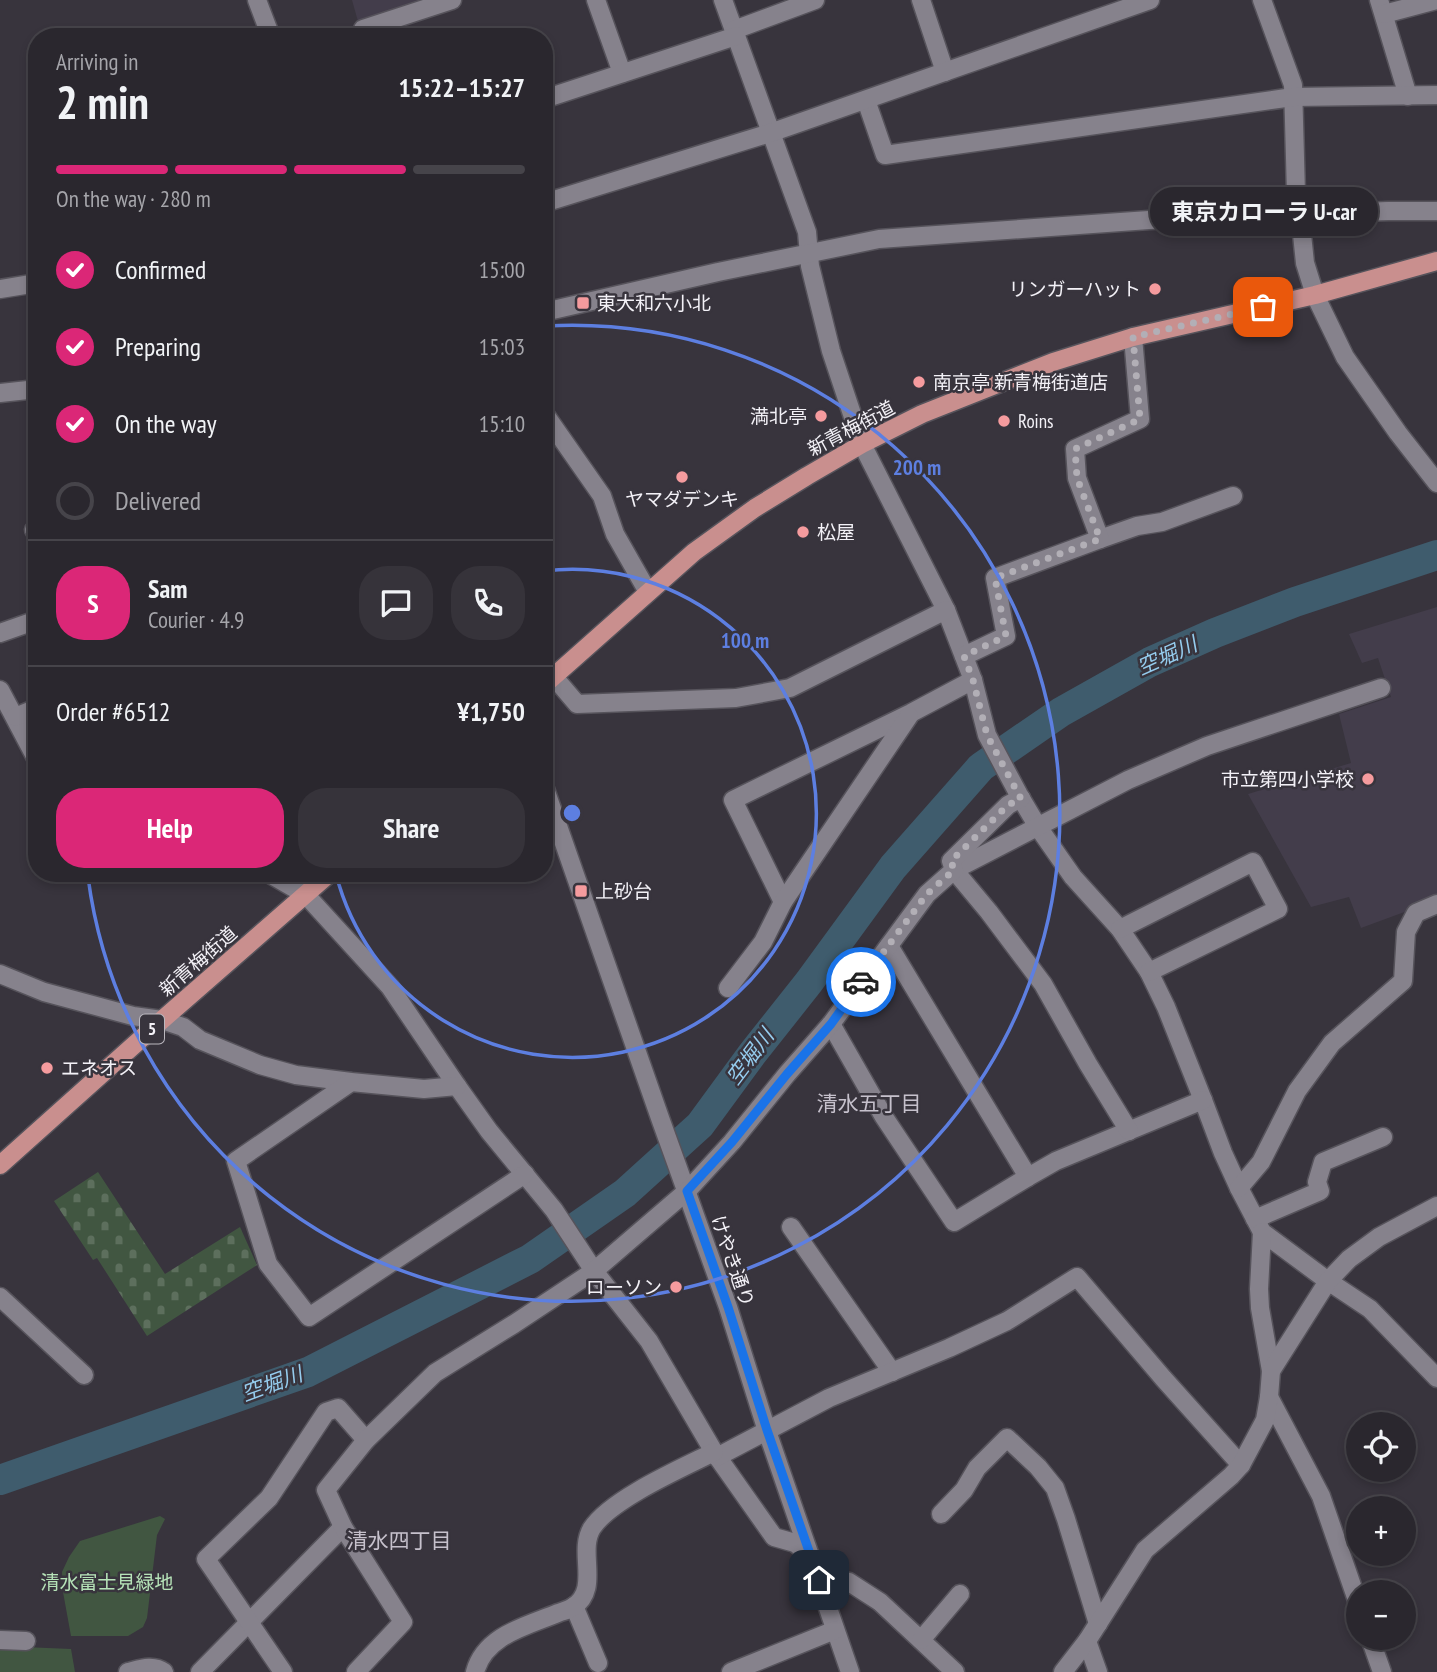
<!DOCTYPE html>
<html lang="en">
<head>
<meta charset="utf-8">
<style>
	body { margin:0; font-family:"PT Sans Narrow","Noto Sans JP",sans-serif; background:#36333a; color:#f1f3f6; height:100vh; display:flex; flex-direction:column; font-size:26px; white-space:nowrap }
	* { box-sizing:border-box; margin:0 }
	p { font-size:23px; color:#a5a5aa }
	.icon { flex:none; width:38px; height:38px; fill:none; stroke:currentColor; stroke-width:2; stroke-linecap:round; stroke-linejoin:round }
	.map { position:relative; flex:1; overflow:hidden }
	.panel { position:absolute; left:28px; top:28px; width:525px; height:854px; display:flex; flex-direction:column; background:#2a272e; border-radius:28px; box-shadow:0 4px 10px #0003,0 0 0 2px #46444a }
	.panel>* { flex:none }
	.controls { position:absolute; left:1346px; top:1412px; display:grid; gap:14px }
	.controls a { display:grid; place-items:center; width:70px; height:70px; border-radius:50%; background:#2a272e; box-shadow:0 4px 10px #0003,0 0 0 2px #46444a; font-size:35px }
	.pin { position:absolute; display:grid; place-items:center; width:60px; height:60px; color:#fff; margin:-30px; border-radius:14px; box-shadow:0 4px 10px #0006 }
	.courier { position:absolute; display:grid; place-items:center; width:70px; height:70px; margin:-35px; border:5px solid #1a73e8; border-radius:50%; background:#fff; color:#222; box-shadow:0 2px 9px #0007 }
	.bubble { position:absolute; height:49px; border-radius:24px; background:#2a272e; box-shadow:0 4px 10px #0003,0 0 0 2px #46444a; font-size:23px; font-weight:700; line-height:49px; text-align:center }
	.overview em { font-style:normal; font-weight:700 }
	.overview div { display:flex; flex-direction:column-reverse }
	.overview { display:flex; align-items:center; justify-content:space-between; height:119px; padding:0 28px }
	h1 { font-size:46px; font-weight:700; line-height:52px }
	.bar { display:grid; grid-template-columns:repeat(4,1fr); gap:10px 7px; align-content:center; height:84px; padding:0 28px }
	.bar i { height:9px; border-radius:5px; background:#46444a }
	.bar .current { background:#db2777 }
	.bar p { grid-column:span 4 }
	.line { display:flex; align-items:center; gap:18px; padding:0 28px; border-top:2px solid #46444a }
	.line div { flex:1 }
	.round { display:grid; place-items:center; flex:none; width:74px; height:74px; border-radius:28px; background:#36333a }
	ol { padding:0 28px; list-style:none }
	li { display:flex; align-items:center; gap:21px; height:77px }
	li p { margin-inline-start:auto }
	li .icon { padding:7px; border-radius:50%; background:#db2777; color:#fff; stroke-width:4 }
	li:last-child { color:#a5a5aa }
	li i { width:38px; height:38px; border:4px solid #46444a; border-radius:50% }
	.action { display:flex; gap:14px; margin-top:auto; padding:14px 28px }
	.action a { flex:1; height:80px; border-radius:28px; background:#db2777; color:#fff; font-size:28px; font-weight:700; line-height:80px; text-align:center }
	.action a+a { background:#36333a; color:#f1f3f6 }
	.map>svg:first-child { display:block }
	.built { fill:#433d4b }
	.cemetery { fill:url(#cemetery-stones) }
	.park { fill:#415641 }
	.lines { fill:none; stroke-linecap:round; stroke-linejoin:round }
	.river { stroke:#3f5c6d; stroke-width:30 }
	.minor-casing { stroke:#56535b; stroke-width:21 }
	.major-casing { stroke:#56535b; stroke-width:21 }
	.minor { stroke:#86828c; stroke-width:18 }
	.major { stroke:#c98f8e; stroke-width:18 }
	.done { stroke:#b2afb6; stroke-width:7; stroke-dasharray:0 12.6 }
	.route { stroke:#1a73e8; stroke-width:9 }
	.ring { fill:none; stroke:#5d7fe1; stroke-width:3.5 }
	.poi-dot { fill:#f59b9e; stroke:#38343d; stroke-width:2.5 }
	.labels { text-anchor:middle; stroke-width:5; stroke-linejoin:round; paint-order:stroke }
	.shield { fill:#38343d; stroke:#bbb8bf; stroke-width:2 }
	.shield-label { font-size:18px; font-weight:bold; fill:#f3f1f7 }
	.poi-label { font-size:19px; fill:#f3f1f7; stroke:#38343d; text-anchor:start }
	.street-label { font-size:19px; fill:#f3f1f7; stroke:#38343d }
	.park-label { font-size:19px; fill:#b6e3b8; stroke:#38343d }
	.water-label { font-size:21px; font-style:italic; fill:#95ccee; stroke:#38343d }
	.neighbourhood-label { font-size:21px; fill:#c6c1cc; stroke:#38343d }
	.centre { fill:#5d7fe1; stroke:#38343d; stroke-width:3.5 }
	.ring-label { font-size:21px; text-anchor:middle; font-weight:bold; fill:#5d7fe1; stroke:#38343d; stroke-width:5; stroke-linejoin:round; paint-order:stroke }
</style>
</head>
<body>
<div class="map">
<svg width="1437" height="1672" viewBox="0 0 1437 1672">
	<defs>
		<pattern id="cemetery-stones" width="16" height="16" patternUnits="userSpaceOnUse" patternTransform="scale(1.75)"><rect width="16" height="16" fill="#415641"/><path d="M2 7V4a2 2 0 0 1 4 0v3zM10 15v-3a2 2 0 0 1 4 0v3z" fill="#5d6f5d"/></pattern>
	</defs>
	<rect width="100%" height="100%" fill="#38343d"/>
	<g class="built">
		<path d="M352,0h76l-69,25z"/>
		<path d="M1437,607v293l-76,28 -12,-31 -38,10 -63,-113 103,-31 -12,-49 52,-17 -13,-39 -16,5 -13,-29z"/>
	</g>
	<path class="cemetery" d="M98,1172l67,102 75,-47 17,38 -110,71 -50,-78 -4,2 -39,-59z"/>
	<g class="park">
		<path d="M160,1516l5,3 -8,16 -10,83 -4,9 -15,9h-57l-8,-44 -1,-20 7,-15 11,-16z"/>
		<path d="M0,1646l71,3 4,23h-75z"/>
	</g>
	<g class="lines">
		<path class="river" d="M0,1480l308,-108 222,-113 95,-66 75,-68 52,-71 57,-72 84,-115 88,-100 80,-55 89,-50 65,-29 80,-31 142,-47"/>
		<defs>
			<g id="minor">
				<path d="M257,0l14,37"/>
				<path d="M596,0l26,73"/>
				<path d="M723,0l84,232 3,34 21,85 31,93 84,166 27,70 14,55 32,60 19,32 35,50 47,52 29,43 17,35 37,93 20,53 16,35 23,44 66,49 42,28 67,69"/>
				<path d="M921,0l24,72"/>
				<path d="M1262,0l31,85 3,109 4,21 5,48 10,32 30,62 53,76 39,50"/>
				<path d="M1379,0l29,96"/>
				<path d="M1384,14l53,-14"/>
				<path d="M734,30l81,-30"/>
				<path d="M365,37l-2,-8 89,-29"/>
				<path d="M544,99l192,-63"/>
				<path d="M866,100l19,55 408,-58 144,-2"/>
				<path d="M544,203l226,-70 380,-133"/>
				<path d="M0,289l37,-6"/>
				<path d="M544,312l174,-40 161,-33 270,-19 239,-9h49"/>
				<path d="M0,393l37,-4"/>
				<path d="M544,413l58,83 13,38 33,58"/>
				<path d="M34,530l3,-1"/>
				<path d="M1100,539l37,-13 25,-4 71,-26"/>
				<path d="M0,633l37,-13"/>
				<path d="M964,656l42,-20 -11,-58 105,-39 -23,-61 -2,-29 65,-30 -7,-82"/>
				<path d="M554,677l23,27 159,-6 54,-10 156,-78"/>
				<path d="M0,690l37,70"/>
				<path d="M15,717l22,-9"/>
				<path d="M544,786l116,332 68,189 39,124 83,241"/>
				<path d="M268,873l38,22 84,92 67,99 32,45 65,79 40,61 55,70 65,111 60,85 21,6 15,12 23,25 16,2 31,20 75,70"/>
				<path d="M783,902l-50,-102 178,-87 62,-33"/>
				<path d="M1120,929l133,-67 25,47 -129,63"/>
				<path d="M889,946l139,231"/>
				<path d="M0,974l44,18 89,24 29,4 21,7 17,13 60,25 36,10 55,7 73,7 33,-3"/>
				<path d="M728,988l35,-46 20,-40 126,-186"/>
				<path d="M831,1024l53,93 70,105 74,-45 28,-16 147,-61"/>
				<path d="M351,1082l-115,79 32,103 41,53 216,-143"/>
				<path d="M1129,1131l-41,-67 -45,-80 -54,-72 -35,-42 174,-90 79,-34 174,-58"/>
				<path d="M1239,1188l22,-26 36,-71 35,-48 71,-62 3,-49 10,-19 21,-9"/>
				<path d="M1255,1219l65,-28 -3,-9 6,-20 60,-25"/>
				<path d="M791,1227l101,145"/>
				<path d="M1262,1232l-3,57 1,19 11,63"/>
				<path d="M0,1297l84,78"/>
				<path d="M1269,1397l52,99 37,107"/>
				<path d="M717,1457l112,-59 120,-50 58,-27 70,-44 86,101 78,87"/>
				<path d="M941,1514l23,-24 13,-22 30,-30 31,29 17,21 11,31 32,105"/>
				<path d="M574,1606l24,57"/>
				<path d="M1370,1638l12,34"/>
				<path d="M0,1640l26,1"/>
				<path d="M921,1640l39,-46"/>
				<path d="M1087,1641l11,31"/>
				<path d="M128,1672c12,-3 25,-8 36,0"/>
				<path d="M200,1672l143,-145"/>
				<path d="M283,1672l-77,-113 63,-61 57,-86 12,-4 28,32"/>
				<path d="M356,1672l47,-50 -60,-95 -17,-37 40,-50 69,-67 79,-49 80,-53 93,-80 45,-49 55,-68 44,-50 96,-130 27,-24 -3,-9 57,-56 13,-7"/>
				<path d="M475,1672c10,-37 52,-46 83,-59 5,-2 11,-3 15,-6 28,-18 4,-55 19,-79 19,-29 90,-60 122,-76"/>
				<path d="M731,1672l104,-42"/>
				<path d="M1063,1672l24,-31 58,-91 86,-74 10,-11 24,-45 4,-23 2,-26 57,-90 21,-22 30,-22 58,-31"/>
			</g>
			<g id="major">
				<path d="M544,685l150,-133 61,-44 52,-32 55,-32 60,-30 131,-52 80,-25 182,-42 122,-34"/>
				<path d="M0,1165l162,-145 168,-147"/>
			</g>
		</defs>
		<use href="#minor" class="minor-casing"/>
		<use href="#major" class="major-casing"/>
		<use href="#minor" class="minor"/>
		<use href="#major" class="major"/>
	</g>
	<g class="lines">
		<path class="done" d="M861,982l66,-88 27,-24 -3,-9 57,-56 13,-6 -34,-64 -14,-55 -9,-24 42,-20 -11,-58 105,-39 -23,-61 -2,-29 65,-30 -7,-82 130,-30"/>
		<path class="route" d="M819,1580l-52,-150 -39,-123 -41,-116 45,-49 55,-68 44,-50 30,-42"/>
	</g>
	<g class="ring">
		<path d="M544 571A244 244 0 1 1 336 874"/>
		<path d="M546 326A488 488 0 1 1 88 877"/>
	</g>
	<g class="poi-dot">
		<circle cx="1155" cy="289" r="7"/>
		<rect x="576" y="296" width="14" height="14" rx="3.5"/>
		<circle cx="919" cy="382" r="7"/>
		<circle cx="821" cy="416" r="7"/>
		<circle cx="1004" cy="421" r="7"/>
		<circle cx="682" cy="477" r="7"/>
		<circle cx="803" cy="532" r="7"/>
		<circle cx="1368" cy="779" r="7"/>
		<rect x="574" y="884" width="14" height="14" rx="3.5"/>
		<circle cx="47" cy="1068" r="7"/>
		<circle cx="676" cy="1287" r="7"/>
	</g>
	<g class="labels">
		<rect class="shield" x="140" y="1014.5" width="24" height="29" rx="5"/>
		<g class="shield-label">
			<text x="152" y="1035">5</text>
		</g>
		<g class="poi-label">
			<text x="1141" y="296" text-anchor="end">リンガーハット</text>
			<text x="597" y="310">東大和六小北</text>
			<text x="933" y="389">南京亭 新青梅街道店</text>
			<text x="807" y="423" text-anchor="end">満北亭</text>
			<text x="1018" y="428">Roins</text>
			<text x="682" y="506" text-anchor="middle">ヤマダデンキ</text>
			<text x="817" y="539">松屋</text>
			<text x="1354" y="786" text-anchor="end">市立第四小学校</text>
			<text x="595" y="898">上砂台</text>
			<text x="61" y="1075">エネオス</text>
			<text x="662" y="1294" text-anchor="end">ローソン</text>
		</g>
		<g class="street-label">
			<text transform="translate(851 428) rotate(-28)" y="7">新青梅街道</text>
			<text transform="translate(198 961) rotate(-41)" y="7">新青梅街道</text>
			<text transform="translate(733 1261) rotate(71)" y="7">けやき通り</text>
		</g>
		<g class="park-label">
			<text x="107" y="1589">清水富士見緑地</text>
		</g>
		<g class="water-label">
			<text transform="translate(1167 656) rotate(-24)" y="7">空堀川</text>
			<text transform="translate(750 1057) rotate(-53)" y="7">空堀川</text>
			<text transform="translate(272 1384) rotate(-20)" y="7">空堀川</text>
		</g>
		<g class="neighbourhood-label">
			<text x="869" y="1111">清水五丁目</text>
			<text x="399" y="1548">清水四丁目</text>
		</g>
	</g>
	<circle cx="572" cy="813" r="10" class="centre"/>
	<g class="ring-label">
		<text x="917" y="475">200 m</text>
		<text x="745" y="648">100 m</text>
	</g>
</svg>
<div class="controls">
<a><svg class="icon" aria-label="locate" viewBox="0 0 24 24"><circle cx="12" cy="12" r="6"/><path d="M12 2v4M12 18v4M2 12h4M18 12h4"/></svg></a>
<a>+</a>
<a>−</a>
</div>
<div class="pin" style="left:1263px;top:307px;background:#ea580c"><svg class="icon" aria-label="bag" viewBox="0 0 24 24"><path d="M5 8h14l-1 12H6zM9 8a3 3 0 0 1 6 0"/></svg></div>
<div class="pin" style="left:819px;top:1580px;background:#1f2937"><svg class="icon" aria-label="home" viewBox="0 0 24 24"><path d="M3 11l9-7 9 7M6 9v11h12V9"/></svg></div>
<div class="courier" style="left:861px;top:982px"><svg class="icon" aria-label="car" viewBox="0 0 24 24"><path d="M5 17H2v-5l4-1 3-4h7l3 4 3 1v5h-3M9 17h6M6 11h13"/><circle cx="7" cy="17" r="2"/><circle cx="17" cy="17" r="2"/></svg></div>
<div class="bubble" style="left:1150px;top:187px;width:228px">東京カローラ U-car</div>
<section class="panel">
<div class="overview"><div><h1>2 min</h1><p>Arriving in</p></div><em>15:22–15:27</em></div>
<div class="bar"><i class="current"></i><i class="current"></i><i class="current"></i><i></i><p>On the way · 280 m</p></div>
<ol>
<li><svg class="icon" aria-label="check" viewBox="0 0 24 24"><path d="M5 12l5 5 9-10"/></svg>Confirmed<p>15:00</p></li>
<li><svg class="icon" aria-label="check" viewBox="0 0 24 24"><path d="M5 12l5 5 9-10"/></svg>Preparing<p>15:03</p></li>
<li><svg class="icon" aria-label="check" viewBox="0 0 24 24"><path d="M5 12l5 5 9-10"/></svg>On the way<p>15:10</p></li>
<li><i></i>Delivered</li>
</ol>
<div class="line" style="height:126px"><b class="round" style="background:#db2777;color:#fff">S</b><div><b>Sam</b><p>Courier · 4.9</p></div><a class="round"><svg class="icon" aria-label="chat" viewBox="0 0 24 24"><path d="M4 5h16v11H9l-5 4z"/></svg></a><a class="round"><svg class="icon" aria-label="phone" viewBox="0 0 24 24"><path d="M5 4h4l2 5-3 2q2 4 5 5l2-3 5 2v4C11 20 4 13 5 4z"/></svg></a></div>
<div class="line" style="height:91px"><div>Order #6512</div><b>¥1,750</b></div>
<div class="action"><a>Help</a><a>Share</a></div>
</section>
</div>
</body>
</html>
